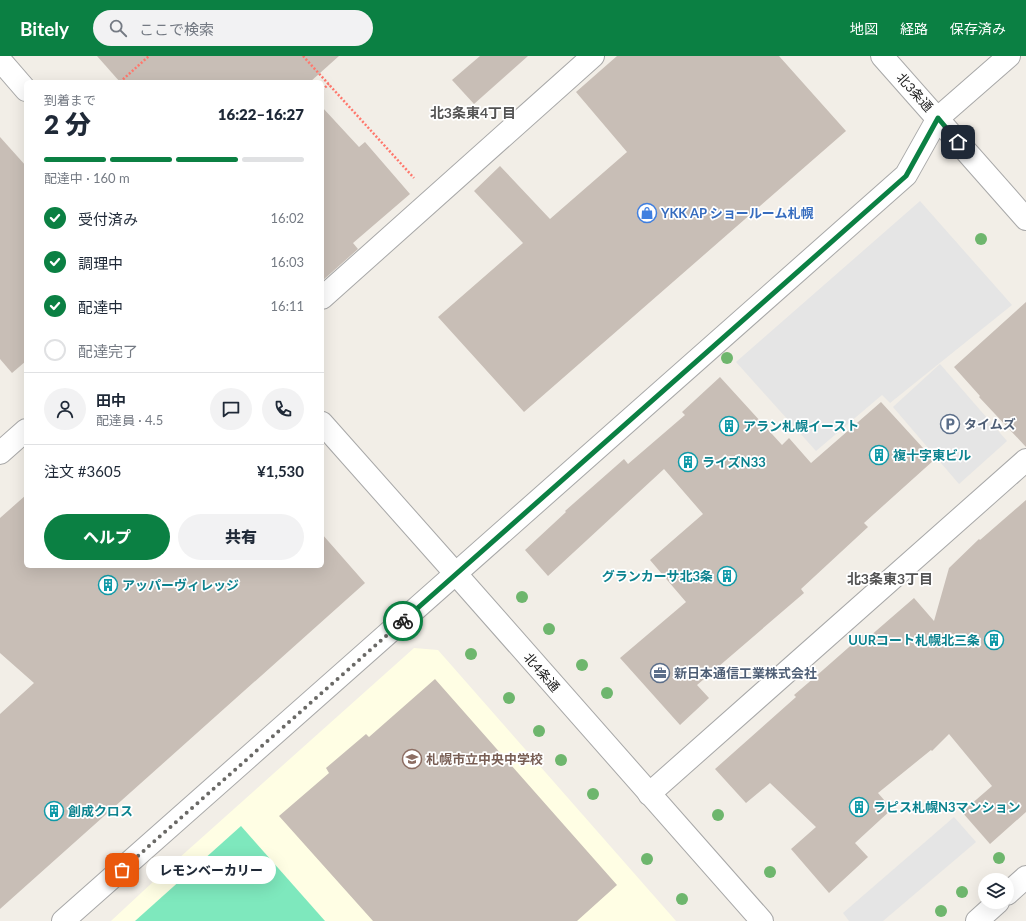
<!DOCTYPE html>
<html lang="ja">
<head>
<meta charset="utf-8">
<style>
	body { margin:0; font-family:Lato,"Noto Sans JP",sans-serif; background:#f2f2f3; color:#1f2937; height:100vh; display:flex; flex-direction:column; font-size:15px; white-space:nowrap }
	* { box-sizing:border-box; margin:0 }
	p { font-size:13px; color:#747a83 }
	.icon { flex:none; width:22px; height:22px; fill:none; stroke:currentColor; stroke-width:2; stroke-linecap:round; stroke-linejoin:round }
	.map { position:relative; flex:1; overflow:hidden }
	.side { position:absolute; left:24px; top:24px; width:300px; height:488px; display:flex; flex-direction:column; background:#fff; border-radius:6px; box-shadow:0 4px 16px #0002 }
	.side>* { flex:none }
	.fabs { position:absolute; left:978px; top:817px; display:grid; gap:8px }
	.fabs a { display:grid; place-items:center; width:36px; height:36px; border-radius:50%; background:#fff; box-shadow:0 4px 16px #0002; font-size:20px }
	.pin { position:absolute; display:grid; place-items:center; width:34px; height:34px; color:#fff; margin:-17px; border-radius:8px; box-shadow:0 2px 6px #0006 }
	.courier { position:absolute; display:grid; place-items:center; width:40px; height:40px; margin:-20px; border:3px solid #0b8043; border-radius:50%; background:#fff; color:#222; box-shadow:0 1px 5px #0007 }
	.bubble { position:absolute; height:28px; border-radius:14px; background:#fff; box-shadow:0 4px 16px #0002; font-size:13px; font-weight:800; line-height:28px; text-align:center }
	.head em { font-style:normal; font-weight:800 }
	.head div { display:flex; flex-direction:column-reverse }
	.head { display:flex; align-items:center; justify-content:space-between; height:68px; padding:0 20px }
	h1 { font-size:26px; font-weight:800; line-height:30px }
	.bar { display:grid; grid-template-columns:repeat(4,1fr); gap:6px 4px; align-content:center; height:48px; padding:0 20px }
	.bar i { height:5px; border-radius:3px; background:#e0e1e3 }
	.bar .active { background:#0b8043 }
	.bar p { grid-column:span 4 }
	.line { display:flex; align-items:center; gap:10px; padding:0 20px; border-top:1px solid #e0e1e3 }
	.line div { flex:1 }
	.round { display:grid; place-items:center; flex:none; width:42px; height:42px; border-radius:21px; background:#f2f2f3 }
	ol { padding:0 20px; list-style:none }
	li { display:flex; align-items:center; gap:12px; height:44px }
	li p { margin-inline-start:auto }
	li .icon { padding:4px; border-radius:50%; background:#0b8043; color:#fff; stroke-width:4 }
	li:last-child { color:#747a83 }
	li i { width:22px; height:22px; border:2px solid #e0e1e3; border-radius:50% }
	.button { display:flex; gap:8px; margin-top:auto; padding:8px 20px }
	.button a { flex:1; height:46px; border-radius:24px; background:#0b8043; color:#fff; font-size:16px; font-weight:800; line-height:46px; text-align:center }
	.button a+a { background:#f2f2f3; color:#1f2937 }
	header { display:flex; align-items:center; gap:24px; box-sizing:border-box; height:56px; padding:0 20px; background:#0b8043; color:#fff }
	header strong { font-size:19px }
	nav { display:flex; gap:22px; margin-inline-start:auto; font-size:14px }
	.search { width:280px; height:36px; background:#f2f2f3; display:flex; align-items:center; gap:10px; box-sizing:border-box; padding:0 14px; border-radius:22px; color:#747a83; font-size:15px }
	.map>svg:first-child { display:block }
	.education { fill:#fffee4 }
	.pitch { fill:#7ee8bd }
	.parking { fill:#e5e5e5 }
	.building { fill:#c8beb6 }
	.lines { fill:none; stroke-linecap:round; stroke-linejoin:round }
	.minor-casing { stroke:#a8a8a8; stroke-width:24 }
	.tertiary-casing { stroke:#a8a8a8; stroke-width:24 }
	.path { stroke:#ff776c; stroke-width:2.5; stroke-dasharray:2 2; stroke-linecap:butt }
	.minor { stroke:#fff; stroke-width:22 }
	.tertiary { stroke:#fff; stroke-width:22 }
	.tree { fill:#6eb66d }
	.done { stroke:#6a6966; stroke-width:4; stroke-dasharray:0 7.2 }
	.route { stroke:#0b8043; stroke-width:5 }
	.labels { text-anchor:middle; stroke-width:3.5; stroke-linejoin:round; paint-order:stroke }
	.street-label { font-size:13px; fill:#212121; stroke:#fff }
	.shop-label { font-size:13px; font-weight:bold; fill:#366cbe; stroke:#fff; text-anchor:start }
	.service-label { font-size:13px; font-weight:bold; fill:#4e5e75; stroke:#fff; text-anchor:start }
	.culture-label { font-size:13px; font-weight:bold; fill:#0d838f; stroke:#fff; text-anchor:start }
	.education-label { font-size:13px; font-weight:bold; fill:#785e54; stroke:#fff; text-anchor:start }
	.neighbourhood-label { font-size:14px; font-weight:bold; fill:#545454; stroke:#fff }
</style>
</head>
<body>
<header>
<strong>Bitely</strong>
<div class="search"><svg class="icon" aria-label="search" viewBox="0 0 24 24"><circle cx="10" cy="10" r="6"/><path d="M15 15l6 6"/></svg>ここで検索</div>
<nav><a>地図</a><a>経路</a><a>保存済み</a></nav>
</header>
<div class="map">
<svg width="1026" height="865" viewBox="0 0 1026 865">
	<rect width="100%" height="100%" fill="#f2eee7"/>
	<path class="education" d="M414,592l24,2 238,271h-565l58,-54z"/>
	<path class="pitch" d="M241,770l84,95h-190z"/>
	<g class="parking">
		<path d="M920,145l92,104 -122,98 -8,-8 -66,56 -80,-89z"/>
		<path d="M940,308l67,77 -48,43 -66,-77z"/>
		<path d="M954,761l22,25 -93,79h-34l-6,-8z"/>
	</g>
	<g class="building">
		<path d="M97,0h242l-29,26h-190z"/>
		<path d="M480,0h48l-54,48 -22,-24z"/>
		<path d="M617,0h162l67,75 -322,281 -86,-95 85,-74 -49,-52 26,-25 50,53 77,-67 -51,-60z"/>
		<path d="M322,51l37,40 6,-5 45,52 -57,49 5,6 -36,32z"/>
		<path d="M0,81l26,29v195l-14,12 -12,-14z"/>
		<path d="M1026,246v145l-47,-50 1,-1 -26,-29z"/>
		<path d="M720,321l62,68 7,-7 22,25 70,-61 53,58 -70,63 4,4 -67,62 3,4 -107,92 12,13 -29,27 -60,-67 66,-56 -36,-42 53,-46 -39,-45 -116,107 -23,-26 41,-38 -1,-1 59,-52 4,5 57,-49 -3,-3z"/>
		<path d="M26,439v71h296v-32l43,49 -365,326v-195l34,-31 -34,-30v-135z"/>
		<path d="M1026,444v312l-36,32 -28,-32 30,-26 -43,-52 -17,17 -1,-1 -53,43 14,16 -37,34 13,14 -39,36 -38,-44 25,-22 -46,-44 -24,20 -31,-34 81,-72 -2,-2 21,-18 50,-44 4,4 45,-39 20,23 15,-53 30,-29 1,1z"/>
		<path d="M435,623l182,206 -40,36h-204l-94,-105 50,-43 -3,-5 40,-34 3,3z"/>
	</g>
	<g class="lines">
		<defs>
			<g id="minor">
				<path d="M0,4l26,30"/>
				<path d="M322,242l271,-242"/>
				<path d="M322,367l134,151"/>
				<path d="M0,397l26,-23"/>
				<path d="M649,738l377,-334"/>
				<path d="M63,865l843,-746 32,-57"/>
			</g>
			<g id="tertiary">
				<path d="M882,0l144,163"/>
				<path d="M938,62l71,-62"/>
				<path d="M456,518l306,347"/>
				<path d="M1007,838l19,-17"/>
				<path d="M977,865l21,-19"/>
			</g>
		</defs>
		<use href="#minor" class="minor-casing"/>
		<use href="#tertiary" class="tertiary-casing"/>
		<g class="path">
			<path d="M303,0l111,122"/>
			<path d="M120,26l29,-26"/>
			<path d="M322,34l7,-6"/>
		</g>
		<use href="#minor" class="minor"/>
		<use href="#tertiary" class="tertiary"/>
	</g>
	<g class="tree">
		<circle cx="981" cy="183" r="6"/>
		<circle cx="727" cy="302" r="6"/>
		<circle cx="522" cy="541" r="6"/>
		<circle cx="549" cy="573" r="6"/>
		<circle cx="471" cy="598" r="6"/>
		<circle cx="582" cy="609" r="6"/>
		<circle cx="607" cy="637" r="6"/>
		<circle cx="509" cy="642" r="6"/>
		<circle cx="539" cy="675" r="6"/>
		<circle cx="561" cy="704" r="6"/>
		<circle cx="593" cy="738" r="6"/>
		<circle cx="718" cy="759" r="6"/>
		<circle cx="999" cy="802" r="6"/>
		<circle cx="647" cy="803" r="6"/>
		<circle cx="770" cy="816" r="6"/>
		<circle cx="962" cy="836" r="6"/>
		<circle cx="682" cy="843" r="6"/>
		<circle cx="941" cy="855" r="6"/>
	</g>
	<g class="lines">
		<path class="done" d="M122,814l281,-249"/>
		<path class="route" d="M403,565l503,-445 32,-58 20,24"/>
	</g>
	<defs>
		<symbol id="shop-ring" viewBox="-11 -11 22 22"><circle r="9.5" fill="#fff" stroke="#3f7fe0" stroke-width="1.5"/><path d="M-5-2.5h2.3a2.7 3.5 0 0 1 5.4 0H5L5.5 6h-11ZM-1.5-2.5h3a1.5 2.3 0 0 0-3 0Z" fill="#3f7fe0"/></symbol>
		<symbol id="parking-ring" viewBox="-11 -11 22 22"><circle r="9.5" fill="#fff" stroke="#5c6f8a" stroke-width="1.5"/><path d="M-3.5-5.5H1a3.5 3.5 0 0 1 0 7H-1V5.5H-3.5ZM-1-3.4V-.6H.8a1.4 1.4 0 0 0 0-2.8Z" fill="#5c6f8a"/></symbol>
		<symbol id="building-ring" viewBox="-11 -11 22 22"><circle r="9.5" fill="#fff" stroke="#0f9aa8" stroke-width="1.5"/><path d="M-4-6H4V6H1V3H-1V6H-4ZM-2.5-4.3h1.7v1.8h-1.7ZM.8-4.3h1.7v1.8H.8ZM-2.5-1h1.7V.8h-1.7ZM.8-1h1.7V.8H.8Z" fill="#0f9aa8"/></symbol>
		<symbol id="office-ring" viewBox="-11 -11 22 22"><circle r="9.5" fill="#fff" stroke="#5c6f8a" stroke-width="1.5"/><path d="M-6-3h4V-5.5h4V-3h4V5H-6ZM-1-4.5V-3h2v-1.5ZM-6 0V1H6V0Z" fill="#5c6f8a"/></symbol>
		<symbol id="school-ring" viewBox="-11 -11 22 22"><circle r="9.5" fill="#fff" stroke="#8d6e63" stroke-width="1.5"/><path d="M0-5L7-2L0 1L-7-2ZM-4 1L0 2.5L4 1V4Q0 6-4 4Z" fill="#8d6e63"/></symbol>
	</defs>
	<g fill-rule="evenodd">
		<use href="#shop-ring" x="636" y="146" width="22" height="22"/>
		<use href="#parking-ring" x="939" y="357" width="22" height="22"/>
		<use href="#building-ring" x="718" y="359" width="22" height="22"/>
		<use href="#building-ring" x="868" y="388" width="22" height="22"/>
		<use href="#building-ring" x="677" y="395" width="22" height="22"/>
		<use href="#building-ring" x="716" y="509" width="22" height="22"/>
		<use href="#building-ring" x="97" y="518" width="22" height="22"/>
		<use href="#building-ring" x="983" y="573" width="22" height="22"/>
		<use href="#office-ring" x="649" y="606" width="22" height="22"/>
		<use href="#school-ring" x="401" y="692" width="22" height="22"/>
		<use href="#building-ring" x="848" y="740" width="22" height="22"/>
		<use href="#building-ring" x="43" y="744" width="22" height="22"/>
	</g>
	<g class="labels">
		<g class="street-label">
			<text transform="translate(915 36) rotate(48)" y="5">北3条通</text>
			<text transform="translate(542 616) rotate(49)" y="5">北4条通</text>
		</g>
		<g class="shop-label">
			<text x="661" y="162">YKK AP ショールーム札幌</text>
		</g>
		<g class="service-label">
			<text x="964" y="373">タイムズ</text>
			<text x="674" y="622">新日本通信工業株式会社</text>
		</g>
		<g class="culture-label">
			<text x="743" y="375">アラン札幌イースト</text>
			<text x="893" y="404">複十字東ビル</text>
			<text x="702" y="411">ライズN33</text>
			<text x="713" y="525" text-anchor="end">グランカーサ北3条</text>
			<text x="122" y="534">アッパーヴィレッジ</text>
			<text x="980" y="589" text-anchor="end">UURコート札幌北三条</text>
			<text x="873" y="756">ラピス札幌N3マンション</text>
			<text x="68" y="760">創成クロス</text>
		</g>
		<g class="education-label">
			<text x="426" y="708">札幌市立中央中学校</text>
		</g>
		<g class="neighbourhood-label">
			<text x="473" y="62">北3条東4丁目</text>
			<text x="890" y="528">北3条東3丁目</text>
		</g>
	</g>
</svg>
<div class="fabs">
<a><svg class="icon" aria-label="layers" viewBox="0 0 24 24"><path d="M12 4l9 5-9 5-9-5zM3 14l9 5 9-5"/></svg></a>
</div>
<div class="pin" style="left:122px;top:814px;background:#ea580c"><svg class="icon" aria-label="bag" viewBox="0 0 24 24"><path d="M5 8h14l-1 12H6zM9 8a3 3 0 0 1 6 0"/></svg></div>
<div class="pin" style="left:958px;top:86px;background:#1f2937"><svg class="icon" aria-label="home" viewBox="0 0 24 24"><path d="M3 11l9-7 9 7M6 9v11h12V9"/></svg></div>
<div class="courier" style="left:403px;top:565px"><svg class="icon" aria-label="bike" viewBox="0 0 24 24"><circle cx="6" cy="16" r="4"/><circle cx="18" cy="16" r="4"/><path d="M6 16l4-8h5l3 8M10 8l3 8H6M13 5h3"/></svg></div>
<div class="bubble" style="left:146px;top:800px;width:130px">レモンベーカリー</div>
<section class="side">
<div class="head"><div><h1>2 分</h1><p>到着まで</p></div><em>16:22–16:27</em></div>
<div class="bar"><i class="active"></i><i class="active"></i><i class="active"></i><i></i><p>配達中 · 160 m</p></div>
<ol>
<li><svg class="icon" aria-label="check" viewBox="0 0 24 24"><path d="M5 12l5 5 9-10"/></svg>受付済み<p>16:02</p></li>
<li><svg class="icon" aria-label="check" viewBox="0 0 24 24"><path d="M5 12l5 5 9-10"/></svg>調理中<p>16:03</p></li>
<li><svg class="icon" aria-label="check" viewBox="0 0 24 24"><path d="M5 12l5 5 9-10"/></svg>配達中<p>16:11</p></li>
<li><i></i>配達完了</li>
</ol>
<div class="line" style="height:72px"><a class="round"><svg class="icon" aria-label="person" viewBox="0 0 24 24"><circle cx="12" cy="8" r="4"/><path d="M4 21q1-7 8-7t8 7"/></svg></a><div><b>田中</b><p>配達員 · 4.5</p></div><a class="round"><svg class="icon" aria-label="chat" viewBox="0 0 24 24"><path d="M4 5h16v11H9l-5 4z"/></svg></a><a class="round"><svg class="icon" aria-label="phone" viewBox="0 0 24 24"><path d="M5 4h4l2 5-3 2q2 4 5 5l2-3 5 2v4C11 20 4 13 5 4z"/></svg></a></div>
<div class="line" style="height:52px"><div>注文 #3605</div><b>¥1,530</b></div>
<div class="button"><a>ヘルプ</a><a>共有</a></div>
</section>
</div>
</body>
</html>
